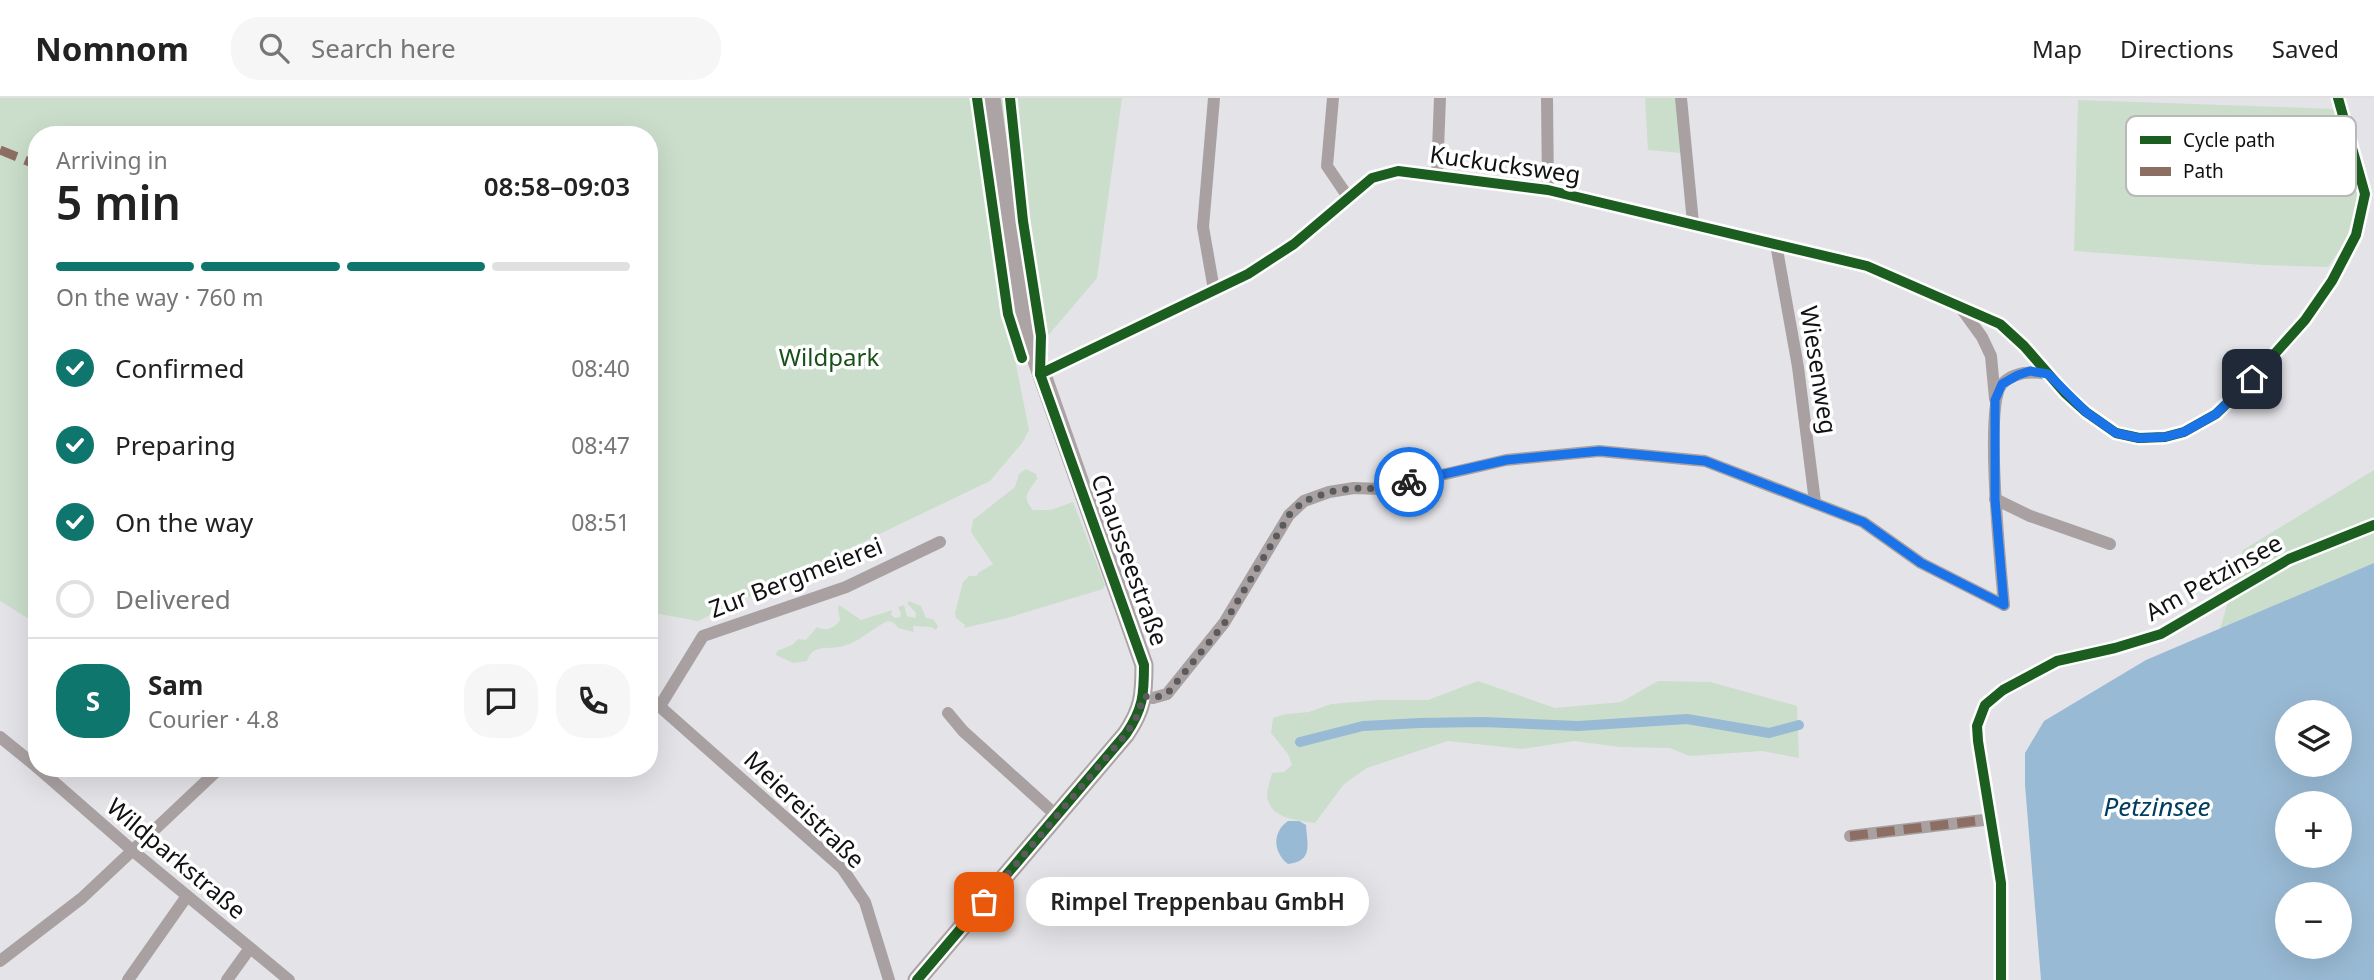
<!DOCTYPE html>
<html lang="en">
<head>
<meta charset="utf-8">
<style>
	body { margin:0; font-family:"Noto Sans",sans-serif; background:#f6f6f6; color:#222; height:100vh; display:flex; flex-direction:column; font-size:26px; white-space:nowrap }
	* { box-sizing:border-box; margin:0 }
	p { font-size:23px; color:#767676 }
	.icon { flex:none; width:38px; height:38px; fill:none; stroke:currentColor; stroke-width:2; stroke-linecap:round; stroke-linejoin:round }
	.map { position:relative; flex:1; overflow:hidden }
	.drawer { position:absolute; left:28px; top:28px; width:630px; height:651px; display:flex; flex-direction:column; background:#fff; border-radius:28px; box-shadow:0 7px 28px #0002 }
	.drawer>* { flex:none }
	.buttons { position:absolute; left:2275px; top:602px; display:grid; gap:14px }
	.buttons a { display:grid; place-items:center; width:77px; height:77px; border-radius:50%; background:#fff; box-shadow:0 7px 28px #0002; font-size:35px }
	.pin { position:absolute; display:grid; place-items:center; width:60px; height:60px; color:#fff; margin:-30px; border-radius:14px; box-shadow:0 4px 10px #0006 }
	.courier { position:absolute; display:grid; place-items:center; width:70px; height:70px; margin:-35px; border:5px solid #1a73e8; border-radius:50%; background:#fff; color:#222; box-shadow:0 2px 9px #0007 }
	.bubble { position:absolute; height:49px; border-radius:24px; background:#fff; box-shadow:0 7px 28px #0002; font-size:23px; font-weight:600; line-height:49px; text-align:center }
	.headline em { font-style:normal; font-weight:600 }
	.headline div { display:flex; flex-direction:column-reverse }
	.headline { display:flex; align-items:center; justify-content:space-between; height:119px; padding:0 28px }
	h1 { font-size:46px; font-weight:600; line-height:52px }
	.bar { display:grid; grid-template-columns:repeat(4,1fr); gap:10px 7px; align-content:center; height:84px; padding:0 28px }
	.bar i { height:9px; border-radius:5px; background:#e0e0e0 }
	.bar .current { background:#0f766e }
	.bar p { grid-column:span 4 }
	.line { display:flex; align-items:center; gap:18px; padding:0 28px; border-top:2px solid #e0e0e0 }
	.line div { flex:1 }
	.round { display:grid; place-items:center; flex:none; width:74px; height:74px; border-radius:28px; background:#f6f6f6 }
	ol { padding:0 28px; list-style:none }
	li { display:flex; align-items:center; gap:21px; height:77px }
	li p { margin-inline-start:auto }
	li .icon { padding:7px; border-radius:50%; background:#0f766e; color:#fff; stroke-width:4 }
	li:last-child { color:#767676 }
	li i { width:38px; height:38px; border:4px solid #e0e0e0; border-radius:50% }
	header { display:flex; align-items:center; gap:42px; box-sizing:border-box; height:98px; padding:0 35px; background:#fff; border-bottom:2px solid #e0e0e0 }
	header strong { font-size:33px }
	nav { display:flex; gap:38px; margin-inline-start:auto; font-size:24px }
	.search { width:490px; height:63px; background:#f6f6f6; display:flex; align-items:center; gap:18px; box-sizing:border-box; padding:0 24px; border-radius:28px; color:#767676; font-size:26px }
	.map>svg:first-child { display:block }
	.green { fill:#cbdecb }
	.water { fill:#99bad5; fill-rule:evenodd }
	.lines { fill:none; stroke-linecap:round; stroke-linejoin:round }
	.canal { stroke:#99bad5; stroke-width:10 }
	.minor { stroke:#a9a1a1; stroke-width:12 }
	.primary { stroke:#aca4a4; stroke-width:19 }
	.quiet { stroke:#8d6e63; stroke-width:9; stroke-dasharray:18 9; stroke-linecap:butt }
	.cycleway-casing { stroke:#fff; stroke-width:15 }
	.cycleway { stroke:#1b5e20; stroke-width:10 }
	.done { stroke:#5b5b5e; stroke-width:7; stroke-dasharray:0 12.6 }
	.route { stroke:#1a73e8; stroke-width:9 }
	.labels { text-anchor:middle; stroke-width:7; stroke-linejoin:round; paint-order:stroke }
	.street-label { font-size:24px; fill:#111113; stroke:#fff }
	.park-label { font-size:24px; fill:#185018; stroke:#fff }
	.water-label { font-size:26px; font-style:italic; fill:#003d60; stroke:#fff }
	.key { fill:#fff; stroke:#b8b8b8; stroke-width:2 }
	.key-label { font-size:19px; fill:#111113 }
</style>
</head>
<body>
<header>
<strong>Nomnom</strong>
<div class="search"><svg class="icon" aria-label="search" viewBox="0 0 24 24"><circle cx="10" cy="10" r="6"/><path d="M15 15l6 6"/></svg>Search here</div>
<nav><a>Map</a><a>Directions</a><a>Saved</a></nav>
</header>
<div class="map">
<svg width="2374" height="882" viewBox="0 0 2374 882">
	<rect width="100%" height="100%" fill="#e4e4e8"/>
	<g class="green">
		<path d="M0,0h1122l-25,180 -51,60 -32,16 15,76 -7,13 -32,38 -292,140 -49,-9v-477h-612v489l-37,-23z"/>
		<path d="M1645,0h32l4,55 -33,-3z"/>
		<path d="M2078,2l258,9 23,88 -13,43 -18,27 -65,-2 -189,-14z"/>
		<path d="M1026,371l10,5 1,5c-9,14 -16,17 -4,31h18l22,-8 32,83 -2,4 -96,29 -43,10 1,-3 -9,-7 -1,-5 8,-31 6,-6h8l1,-3 15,-9 -22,-32 2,-12 42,-33 4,-13z"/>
		<path d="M2374,372v107l-122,39 -32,13 23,-79z"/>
		<path d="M909,503l12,5 5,12 7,1 5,7 -2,4 -5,-3 -18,-1 1,6 -16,-4 -4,-5 -6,-2c-18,8 -28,22 -49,26 -13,2 -27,-2 -32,14l-14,2 -17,-8 1,-4 15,-6 6,-6 8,1 11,-13c10,5 17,1 23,-7l-2,-11 1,-4 22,15 31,-10 -1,5 4,3 5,-1 1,-3 -3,-7 6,-2 3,11 8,2 1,-5 -9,-10z"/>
		<path d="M1478,583l77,27 66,-6 37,-21 52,1 87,24 2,52 -37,-7 -72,5 -21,-8 -49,-1 -46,-6 -52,8 -74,-8 -81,27 -23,16 -29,39c-18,-3 -45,-4 -48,-27 0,-7 4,-17 5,-23l12,-1 8,-7 -4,-11 -17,-21 2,-15 13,-4 23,-2 22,-8 48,-4h49z"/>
	</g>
	<g class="water">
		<path d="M2374,465v417h-333l-16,-195v-32l19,-32 102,-61zM2287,614h53v53h-53zM2287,705h53v53h-53zM2287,796h53v53h-53z"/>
		<path d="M1288,723h11l7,4c1,19 8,36 -18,39 -15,-12 -16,-32 0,-43z"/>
	</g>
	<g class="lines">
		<path class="canal" d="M1300,644l63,-16 57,-3 63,-1 95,4 109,-7 82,14 30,-8"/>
		<g class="minor">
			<path d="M1214,0l-11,129 11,63"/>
			<path d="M1333,0l-6,68 21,31"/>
			<path d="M1547,0l1,92"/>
			<path d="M1681,0l12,125"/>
			<path d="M1437,77l3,-77"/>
			<path d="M1776,146l22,123 17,135"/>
			<path d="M1961,210l21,29 9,19 4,43"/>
			<path d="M1040,276l208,-100 46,-30 78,-66 26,-7 150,19 319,76 133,58 24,22 41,47 21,19 30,21 23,5 26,-1 19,-5 32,-18 36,-35 53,-59 27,-39 24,-46 9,-41 -27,-96"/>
			<path d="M1995,401l35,17 80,28"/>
			<path d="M2004,507c-3,-34 -20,-200 -2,-221 12,-13 30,-13 46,-10"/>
			<path d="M649,599l193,171 23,34 24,78"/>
			<path d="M1144,599l9,1 14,-4 57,-71 65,-108 15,-14 25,-9 25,-4 27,1 125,-29 93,-9 106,10 158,61 58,41 83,42"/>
			<path d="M660,608l43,-70 143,-49 94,-45"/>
			<path d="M948,615l15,18 94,85"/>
			<path d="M0,639l37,30"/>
			<path d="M38,670l95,83 156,129"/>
			<path d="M1850,738l142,-17"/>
			<path d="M0,863l82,-63 138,-130"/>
			<path d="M128,882l59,-84"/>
			<path d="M227,882l23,-32"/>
			<path d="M2001,882v-97l-23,-142 -1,-15 8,-21 18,-15 54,-29 58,-13 46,-14 128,-75 85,-34"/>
		</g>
		<path class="primary" d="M917,882l209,-246c17,-25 18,-39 18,-69l-116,-330 -12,-62 -25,-175"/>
		<g class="quiet">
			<path d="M0,52l37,15"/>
			<path d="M1850,738l142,-17"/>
		</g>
		<defs>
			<g id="cycleway">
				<path d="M977,0l31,216 14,44"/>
				<path d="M1040,276l208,-100 46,-30 78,-66 26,-7 150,19 319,76 133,58 24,22 41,47 21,19 30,21 23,5 26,-1 19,-5 32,-18 36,-35 53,-59 27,-39 24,-46 9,-41 -27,-96"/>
				<path d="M917,882l209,-246c17,-25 18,-39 18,-69l-104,-291 1,-38 -18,-115 -13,-123"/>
				<path d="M2001,882v-97l-23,-142 -1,-15 8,-21 18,-15 54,-29 58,-13 46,-14 128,-75 85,-34"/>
			</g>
		</defs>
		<use href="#cycleway" class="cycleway-casing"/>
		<use href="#cycleway" class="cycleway"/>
	</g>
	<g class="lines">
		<path class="done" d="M984,804l142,-168 10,-16 8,-22 9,2 14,-4 57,-70 65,-109 15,-14 25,-9 25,-4 27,1 28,-7"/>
		<path class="route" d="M1409,384l97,-22 94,-9 105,10 158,61 58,41 83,42 -9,-106v-99l7,-16 16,-9 12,-4 18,3 38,38 30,21 23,5 26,-1 19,-5 32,-18 36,-35"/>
	</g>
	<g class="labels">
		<g class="street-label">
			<text transform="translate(1505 67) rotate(8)" y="8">Kuckucksweg</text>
			<text transform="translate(1818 272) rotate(81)" y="8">Wiesenweg</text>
			<text transform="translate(1129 462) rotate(70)" y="8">Chausseestraße</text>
			<text transform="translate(796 480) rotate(-21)" y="8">Zur Bergmeierei</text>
			<text transform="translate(2214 480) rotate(-29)" y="8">Am Petzinsee</text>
			<text transform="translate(804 712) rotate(44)" y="8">Meiereistraße</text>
			<text transform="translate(176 761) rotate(40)" y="8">Wildparkstraße</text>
		</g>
		<g class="park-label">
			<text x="829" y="268">Wildpark</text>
		</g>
		<g class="water-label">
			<text x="2157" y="718">Petzinsee</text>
		</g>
	</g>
	<rect x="2126" y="18" width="230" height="80" rx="10" class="key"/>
	<rect x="2140" y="38" width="31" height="8" fill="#1b5e20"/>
	<rect x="2140" y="69" width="31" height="9" fill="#8d6e63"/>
	<g class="key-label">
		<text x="2183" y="49">Cycle path</text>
		<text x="2183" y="80">Path</text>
	</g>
</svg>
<div class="buttons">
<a><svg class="icon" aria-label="layers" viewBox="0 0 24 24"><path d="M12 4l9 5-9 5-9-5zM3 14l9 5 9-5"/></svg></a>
<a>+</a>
<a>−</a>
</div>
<div class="pin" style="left:984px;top:804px;background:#ea580c"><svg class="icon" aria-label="bag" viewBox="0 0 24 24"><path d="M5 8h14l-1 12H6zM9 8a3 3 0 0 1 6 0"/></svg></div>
<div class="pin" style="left:2252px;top:281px;background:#1f2937"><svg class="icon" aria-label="home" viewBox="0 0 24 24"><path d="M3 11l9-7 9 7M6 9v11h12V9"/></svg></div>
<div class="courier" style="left:1409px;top:384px"><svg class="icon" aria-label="bike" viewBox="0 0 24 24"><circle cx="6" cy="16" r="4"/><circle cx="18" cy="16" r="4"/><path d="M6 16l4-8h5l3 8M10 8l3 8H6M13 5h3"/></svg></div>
<div class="bubble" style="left:1026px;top:779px;width:343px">Rimpel Treppenbau GmbH</div>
<section class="drawer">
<div class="headline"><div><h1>5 min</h1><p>Arriving in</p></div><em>08:58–09:03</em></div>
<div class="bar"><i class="current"></i><i class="current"></i><i class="current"></i><i></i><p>On the way · 760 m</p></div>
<ol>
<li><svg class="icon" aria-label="check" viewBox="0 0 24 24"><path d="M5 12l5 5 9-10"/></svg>Confirmed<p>08:40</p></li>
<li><svg class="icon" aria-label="check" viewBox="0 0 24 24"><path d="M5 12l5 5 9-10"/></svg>Preparing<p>08:47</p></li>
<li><svg class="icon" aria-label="check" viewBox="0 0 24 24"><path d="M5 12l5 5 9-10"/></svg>On the way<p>08:51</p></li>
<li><i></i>Delivered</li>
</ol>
<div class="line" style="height:126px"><b class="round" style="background:#0f766e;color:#fff">S</b><div><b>Sam</b><p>Courier · 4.8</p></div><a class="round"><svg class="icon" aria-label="chat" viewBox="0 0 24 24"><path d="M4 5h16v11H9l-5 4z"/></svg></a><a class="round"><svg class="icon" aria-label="phone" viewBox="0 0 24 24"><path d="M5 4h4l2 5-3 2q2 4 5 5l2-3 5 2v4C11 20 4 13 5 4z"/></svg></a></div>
</section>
</div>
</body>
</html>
